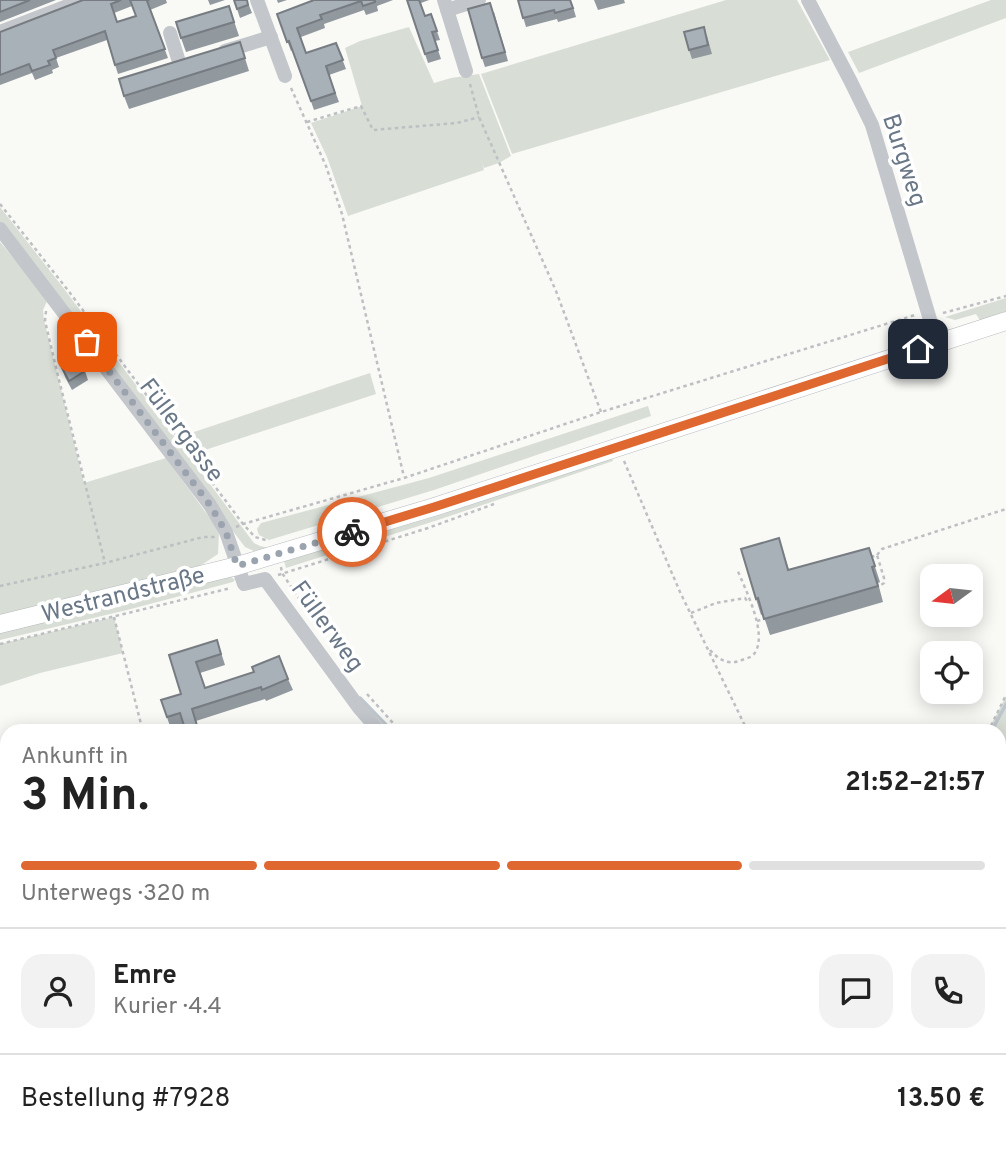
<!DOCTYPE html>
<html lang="de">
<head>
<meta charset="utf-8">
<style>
	body { margin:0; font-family:Overpass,sans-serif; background:#f2f2f2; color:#222; height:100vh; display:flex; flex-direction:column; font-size:26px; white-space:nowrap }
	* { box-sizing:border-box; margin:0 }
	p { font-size:23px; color:#767676 }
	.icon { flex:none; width:38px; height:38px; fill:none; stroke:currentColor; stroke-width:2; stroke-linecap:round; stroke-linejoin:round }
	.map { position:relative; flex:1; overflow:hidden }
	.panel { position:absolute; left:0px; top:724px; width:1006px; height:436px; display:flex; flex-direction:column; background:#fff; border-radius:21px 21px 0 0; box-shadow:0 4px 18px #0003 }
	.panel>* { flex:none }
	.needle { width:46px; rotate:255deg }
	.tools { position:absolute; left:920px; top:564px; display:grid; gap:14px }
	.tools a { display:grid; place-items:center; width:63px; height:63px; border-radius:14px; background:#fff; box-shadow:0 4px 18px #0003; font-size:35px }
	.pin { position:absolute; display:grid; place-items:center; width:60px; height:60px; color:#fff; margin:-30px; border-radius:14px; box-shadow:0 4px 10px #0006 }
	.courier { position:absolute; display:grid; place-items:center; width:70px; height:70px; margin:-35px; border:5px solid #df6730; border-radius:50%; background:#fff; color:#222; box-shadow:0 2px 9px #0007 }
	.summary em { font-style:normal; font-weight:700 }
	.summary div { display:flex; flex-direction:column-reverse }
	.summary { display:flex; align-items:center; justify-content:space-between; height:119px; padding:0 21px }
	h1 { font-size:46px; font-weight:700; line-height:52px }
	.bar { display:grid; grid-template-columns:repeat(4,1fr); gap:10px 7px; align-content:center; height:84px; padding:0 21px }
	.bar i { height:9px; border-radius:5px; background:#e0e0e0 }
	.bar .selected { background:#df6730 }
	.bar p { grid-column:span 4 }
	.line { display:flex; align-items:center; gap:18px; padding:0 21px; border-top:2px solid #e0e0e0 }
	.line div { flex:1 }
	.round { display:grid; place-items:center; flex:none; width:74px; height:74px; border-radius:21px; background:#f2f2f2 }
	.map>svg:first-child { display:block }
	.green { fill:#d8ded6 }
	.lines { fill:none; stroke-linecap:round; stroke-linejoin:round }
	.stream { stroke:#bdc6cc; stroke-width:3.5 }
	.major-casing { stroke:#b6babe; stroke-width:19 }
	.path { stroke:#bdbfc2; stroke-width:2.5; stroke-dasharray:3.5 3.5; stroke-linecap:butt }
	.minor { stroke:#c3c6ca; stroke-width:14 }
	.major { stroke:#fff; stroke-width:18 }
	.wall { fill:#91989e; fill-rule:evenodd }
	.building { fill:#a9b1b8; stroke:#767c81; stroke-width:2 }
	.done { stroke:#9ba4ae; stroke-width:7; stroke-dasharray:0 12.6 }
	.route { stroke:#df6730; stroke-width:9 }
	.labels { text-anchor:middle; stroke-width:7; stroke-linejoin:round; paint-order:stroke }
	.street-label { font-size:24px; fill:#697787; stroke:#fff }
</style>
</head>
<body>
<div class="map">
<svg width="1006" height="1159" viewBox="0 0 1006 1159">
	<rect width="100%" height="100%" fill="#f9f9f6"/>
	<g class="green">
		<path d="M726,0h71l33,60 -318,94 -31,-80z"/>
		<path d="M991,0h15v18l-147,55 -11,-21z"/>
		<path d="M409,27l25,56 17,-5 28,-4 32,82 -12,7 -15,5 -2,-5 2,7 -136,46 -21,-59 -16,-34 51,-17 -17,-58 15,-7z"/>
		<path d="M0,207l65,83 189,253 6,3 10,2 -16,3 -9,-4 -245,-322z"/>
		<path d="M0,242l48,57 -5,11 1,10 40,163 82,-25 46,63 7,13 -1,20 -18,12 -98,28 -102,23z"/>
		<path d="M1006,298v16l-25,8 -5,-8 -21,6 -10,-3z"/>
		<path d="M370,373l6,21 -180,59 -14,-17z"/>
		<path d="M648,406l3,10 -217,74 -165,50 -10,-5 -2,-6 4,-6 168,-45z"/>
		<path d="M612,457l1,4 -175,59 -152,48 -2,-7 153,-45z"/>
		<path d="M230,576l5,4 -2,2 -106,28 -127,30v-9z"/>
		<path d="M114,617l9,36 -83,20 -40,13v-42z"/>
		<path d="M1006,696v215l-7,2v-181l-11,-1z"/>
		<path d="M702,1153h109l-17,6h-109z"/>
	</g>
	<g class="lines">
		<g class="stream">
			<path d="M360,698l33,34"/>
			<path d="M991,732l15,-28"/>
			<path d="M999,1064l7,-2"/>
			<path d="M832,1159l1,-6"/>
		</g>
		<defs>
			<path id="major" d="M0,624l237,-58 197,-59 572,-186"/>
		</defs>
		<use href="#major" class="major-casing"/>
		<g class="path">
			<path d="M470,84l9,33 77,174 45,121"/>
			<path d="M291,88l35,78 16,48 62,263"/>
			<path d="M307,122l54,-16 12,24 84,-7 22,-6"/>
			<path d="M0,204l67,85 176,235 12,13 14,4"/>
			<path d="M46,311l-1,10 12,51 48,191"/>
			<path d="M943,313l63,-17"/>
			<path d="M624,461l56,131 68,140"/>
			<path d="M236,527l7,-3 161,-46 197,-66 314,-97"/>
			<path d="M877,555l5,-6 124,-40"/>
			<path d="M871,557l6,-2 7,23v5l-6,4"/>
			<path d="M281,567l1,6 38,57"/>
			<path d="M278,575l150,-47 66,-24"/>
			<path d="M0,586l105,-23 98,-26h12"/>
			<path d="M691,613l25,-10 29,-5 2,3"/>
			<path d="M114,617l29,115"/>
			<path d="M757,621l10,-3"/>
			<path d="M0,644l231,-56"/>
			<path d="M710,650c8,9 17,15 29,11 5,-2 12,-3 15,-7 15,-19 -9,-65 -17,-85"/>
			<path d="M367,694l34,38"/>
			<path d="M988,732l18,-37"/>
			<path d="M999,796l7,-14"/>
			<path d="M283,1153l1,6"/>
			<path d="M571,1153l2,6"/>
			<path d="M853,1159l1,-6"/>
		</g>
		<g class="minor">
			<path d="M257,0l28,76"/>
			<path d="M444,0l22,71"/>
			<path d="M808,0l43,82 21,43 65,218"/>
			<path d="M447,10l32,-10"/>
			<path d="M0,32l83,-32"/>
			<path d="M170,33l10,32"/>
			<path d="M225,51l46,-14"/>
			<path d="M0,229l210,276 16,27 18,52 21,-5 95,130 20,23"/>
			<path d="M556,1153l2,6"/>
		</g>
		<use href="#major" class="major"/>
	</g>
	<g class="wall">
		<path d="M0,0h56l-56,22z"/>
		<path d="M83,0h83l1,3 -17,7 18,48 -50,16 -11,-34 -51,18 3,9 -7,3 1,3 -18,7 -3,-7 -32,12v-53zM132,6l4,10 -19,6 -3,-9z"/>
		<path d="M208,0h17l-15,5z"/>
		<path d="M234,0l14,3 4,10 -12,5z"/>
		<path d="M277,0h10l-9,3z"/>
		<path d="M314,0h79l-16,6 1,5 -12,4 -2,-5 -40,14 1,4 -24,9 5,16 30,-10 10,26 -17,6 10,27 -25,8 -21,-60 -2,1 -14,-37z"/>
		<path d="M407,0h22l-8,3 4,13 6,-2 9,26 -5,1 6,18 -13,4z"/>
		<path d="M518,0h53l5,17 -18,5 -1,-3 -31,8z"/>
		<path d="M594,0h30l1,3 -27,7z"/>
		<path d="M229,6l10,30 -53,16 -5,-14z"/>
		<path d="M494,12l14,49 -23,6 -3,-9z"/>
		<path d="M707,36l5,18 -20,5 -3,-9z"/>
		<path d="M240,42l9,29 -120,38 -5,-13z"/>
		<path d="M62,368l23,3 3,9 -16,10 -7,-13z"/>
		<path d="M779,538l10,32 80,-22 11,34 -2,1 5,19 -113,33 -7,-21 -2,1 -5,-16z"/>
		<path d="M217,640l8,25 -25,8 5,15 83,-9 5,11 -27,11 -1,-2 -94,30 -10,-29 20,-6 -12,-39z"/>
	</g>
	<g class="building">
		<path d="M0,0h30l-30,12z"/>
		<path d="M83,0h38l-10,4 6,18 19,-6 -6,-16h19l-2,1 18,48 -50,16 -10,-34 -52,19 3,8 -8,3 2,4 -18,6 -3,-7 -29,11v-43z"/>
		<path d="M234,0h13l1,5 -11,4z"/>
		<path d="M314,0h61v2l-12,4 -2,-5 -41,14 2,4 -25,9 9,25 30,-10 7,17 -17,6 9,27 -24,8 -22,-60 -2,1 -10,-28z"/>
		<path d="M407,0h12l6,16 6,-2 6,17 -5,1 6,18 -13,4z"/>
		<path d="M518,0h52l3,8 -18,5 -1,-3 -31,8z"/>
		<path d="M490,3l15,49 -23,6 -14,-49z"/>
		<path d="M229,6l5,16 -53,16 -5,-16z"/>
		<path d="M704,27l4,18 -19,5 -5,-18z"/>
		<path d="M240,42l5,16 -121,38 -5,-17z"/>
		<path d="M78,359l7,12 -16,10 -7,-13z"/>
		<path d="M779,538l9,32 81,-22 6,18 -3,1 6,19 -114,33 -6,-21 -2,1 -15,-50z"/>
		<path d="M217,640l4,14 -25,8 9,26 49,-16 -2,-5 27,-11 9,23 -26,11 -1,-3 -69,22 7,23h-13l-6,-19 -13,4 -6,-17 20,-6 -12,-39z"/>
	</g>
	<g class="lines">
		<path class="done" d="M87,342l123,163 16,27 11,34 115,-34"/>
		<path class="route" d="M352,532l82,-25 484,-158"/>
	</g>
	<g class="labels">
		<g class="street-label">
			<text transform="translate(905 160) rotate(72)" y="8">Burgweg</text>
			<text transform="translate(182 430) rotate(53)" y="8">Füllergasse</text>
			<text transform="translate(123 594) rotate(-14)" y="8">Westrandstraße</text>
			<text transform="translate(328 626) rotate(54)" y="8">Füllerweg</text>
		</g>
	</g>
</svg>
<div class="tools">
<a><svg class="needle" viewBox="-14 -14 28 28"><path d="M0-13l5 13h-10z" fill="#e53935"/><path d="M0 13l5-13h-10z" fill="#767676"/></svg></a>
<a><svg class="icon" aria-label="locate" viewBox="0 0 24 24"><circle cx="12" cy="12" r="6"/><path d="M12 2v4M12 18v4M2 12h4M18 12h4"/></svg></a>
</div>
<div class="pin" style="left:87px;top:342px;background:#ea580c"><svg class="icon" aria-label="bag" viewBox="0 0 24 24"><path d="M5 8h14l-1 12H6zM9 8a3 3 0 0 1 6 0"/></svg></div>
<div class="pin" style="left:918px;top:349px;background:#1f2937"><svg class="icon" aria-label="home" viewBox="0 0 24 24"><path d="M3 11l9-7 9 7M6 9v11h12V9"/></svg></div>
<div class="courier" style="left:352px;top:532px"><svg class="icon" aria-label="bike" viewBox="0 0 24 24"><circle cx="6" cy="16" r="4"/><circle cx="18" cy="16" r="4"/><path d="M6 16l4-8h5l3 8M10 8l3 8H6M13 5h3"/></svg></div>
<section class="panel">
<div class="summary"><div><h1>3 Min.</h1><p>Ankunft in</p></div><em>21:52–21:57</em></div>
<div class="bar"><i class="selected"></i><i class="selected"></i><i class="selected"></i><i></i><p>Unterwegs · 320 m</p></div>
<div class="line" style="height:126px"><a class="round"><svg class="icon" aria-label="person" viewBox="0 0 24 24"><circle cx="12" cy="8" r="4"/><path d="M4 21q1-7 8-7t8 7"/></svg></a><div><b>Emre</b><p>Kurier · 4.4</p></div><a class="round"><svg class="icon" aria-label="chat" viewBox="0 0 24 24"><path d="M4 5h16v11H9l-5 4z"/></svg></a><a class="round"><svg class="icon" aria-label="phone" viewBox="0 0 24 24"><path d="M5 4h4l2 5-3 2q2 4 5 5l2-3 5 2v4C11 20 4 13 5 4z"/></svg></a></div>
<div class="line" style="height:91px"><div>Bestellung #7928</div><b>13.50 €</b></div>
</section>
</div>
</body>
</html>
